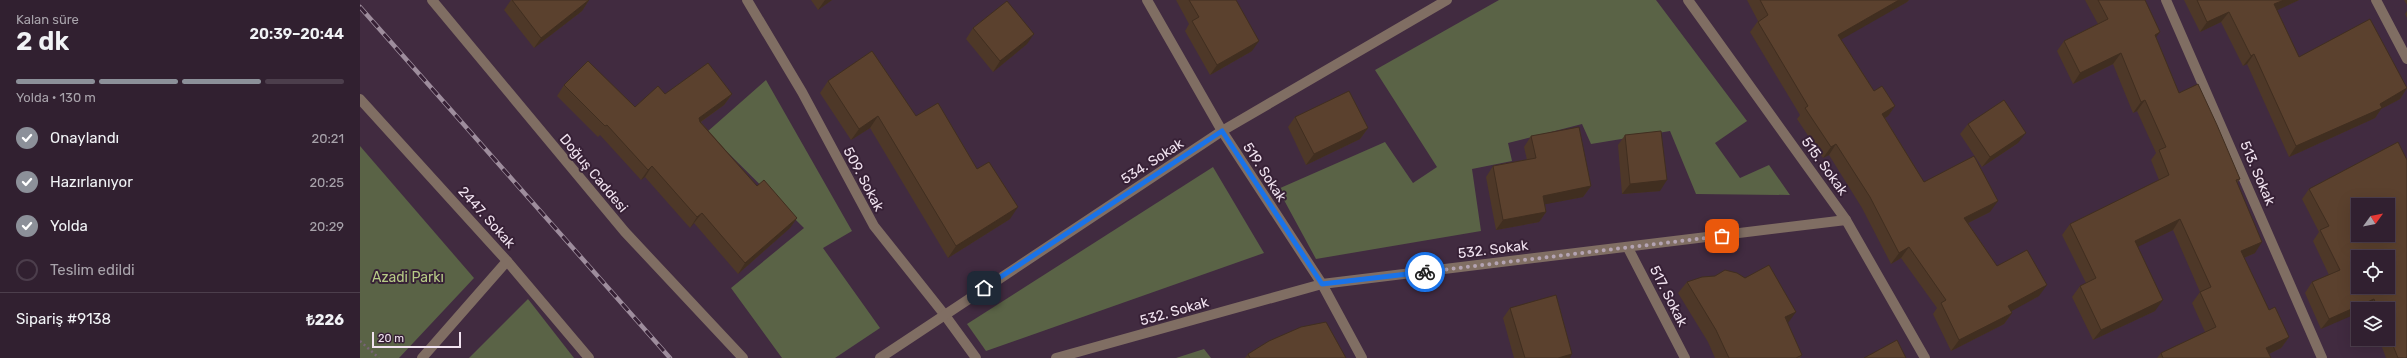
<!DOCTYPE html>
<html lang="tr">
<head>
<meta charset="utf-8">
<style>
	body { margin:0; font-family:Rubik,sans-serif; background:#392838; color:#f1f3f6; height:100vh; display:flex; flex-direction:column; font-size:15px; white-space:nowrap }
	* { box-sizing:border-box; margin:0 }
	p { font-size:13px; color:#a8a3ab }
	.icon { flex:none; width:22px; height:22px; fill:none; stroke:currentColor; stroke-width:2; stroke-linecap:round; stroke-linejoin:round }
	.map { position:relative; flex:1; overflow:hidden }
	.panel { display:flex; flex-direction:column; background:#312030; width:360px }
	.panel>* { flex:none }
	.needle { width:26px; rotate:57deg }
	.buttons { position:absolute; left:1991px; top:198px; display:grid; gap:8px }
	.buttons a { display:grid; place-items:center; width:44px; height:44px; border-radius:0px; background:#312030; box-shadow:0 4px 16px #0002,0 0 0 1px #4c3e4c; font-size:20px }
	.scale { position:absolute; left:12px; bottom:10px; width:89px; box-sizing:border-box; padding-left:4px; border:2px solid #f1e3f0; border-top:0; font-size:11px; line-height:14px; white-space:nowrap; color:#f1e3f0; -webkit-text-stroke:3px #372136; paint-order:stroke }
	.pin { position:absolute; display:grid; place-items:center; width:34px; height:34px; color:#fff; margin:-17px; border-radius:8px; box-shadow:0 2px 6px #0006 }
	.courier { position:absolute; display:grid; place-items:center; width:40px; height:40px; margin:-20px; border:3px solid #1a73e8; border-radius:50%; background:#fff; color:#222; box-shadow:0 1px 5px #0007 }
	.headline em { font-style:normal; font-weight:600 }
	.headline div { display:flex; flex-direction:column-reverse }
	.headline { display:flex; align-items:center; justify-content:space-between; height:68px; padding:0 16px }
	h1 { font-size:26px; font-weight:600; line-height:30px }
	.bar { display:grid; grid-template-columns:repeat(4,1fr); gap:6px 4px; align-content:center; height:48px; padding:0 16px }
	.bar i { height:5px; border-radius:3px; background:#4c3e4c }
	.bar .active { background:#8c9099 }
	.bar p { grid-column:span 4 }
	.line { display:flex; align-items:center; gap:10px; padding:0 16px; border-top:1px solid #4c3e4c }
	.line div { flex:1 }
	ol { padding:0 16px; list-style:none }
	li { display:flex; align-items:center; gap:12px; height:44px }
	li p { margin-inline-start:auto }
	li .icon { padding:4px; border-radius:50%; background:#8c9099; color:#fff; stroke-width:4 }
	li:last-child { color:#a8a3ab }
	li i { width:22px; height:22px; border:2px solid #4c3e4c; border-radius:50% }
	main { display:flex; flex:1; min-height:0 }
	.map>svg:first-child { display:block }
	.green { fill:#5a6346 }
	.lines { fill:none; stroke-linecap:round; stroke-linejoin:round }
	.path { stroke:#776476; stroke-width:2.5; stroke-dasharray:2 3; stroke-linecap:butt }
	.minor { stroke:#806e63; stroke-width:10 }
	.rail-casing { stroke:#9e8d9d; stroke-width:4.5 }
	.rail { stroke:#372136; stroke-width:3; stroke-dasharray:9; stroke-linecap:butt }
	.wall { fill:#4e3828 }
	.shaded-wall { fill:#402e20 }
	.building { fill:#5b412e; stroke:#402e20; fill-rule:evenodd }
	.done { stroke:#b3a3b2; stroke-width:4; stroke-dasharray:0 7.2 }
	.route { stroke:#1a73e8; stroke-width:5 }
	.labels { text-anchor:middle; stroke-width:4; stroke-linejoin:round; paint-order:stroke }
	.street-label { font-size:14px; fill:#f1e3f0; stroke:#372136 }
	.park-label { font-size:14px; fill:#b6ca86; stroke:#372136 }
</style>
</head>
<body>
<main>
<section class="panel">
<div class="headline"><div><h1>2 dk</h1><p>Kalan süre</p></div><em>20:39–20:44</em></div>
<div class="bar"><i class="active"></i><i class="active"></i><i class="active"></i><i></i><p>Yolda · 130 m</p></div>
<ol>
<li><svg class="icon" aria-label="check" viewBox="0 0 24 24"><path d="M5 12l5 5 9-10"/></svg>Onaylandı<p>20:21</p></li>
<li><svg class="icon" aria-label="check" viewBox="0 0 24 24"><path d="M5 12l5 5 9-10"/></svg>Hazırlanıyor<p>20:25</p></li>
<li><svg class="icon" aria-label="check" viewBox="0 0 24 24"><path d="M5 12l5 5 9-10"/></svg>Yolda<p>20:29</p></li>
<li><i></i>Teslim edildi</li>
</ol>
<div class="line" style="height:52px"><div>Sipariş #9138</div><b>₺226</b></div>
</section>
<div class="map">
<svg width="2047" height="358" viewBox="0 0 2047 358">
	<rect width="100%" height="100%" fill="#412b40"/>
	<g class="green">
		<path d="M1139,0h157l91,121 -32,22 25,35 29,-13 21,30 -94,-1 -26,-63 -79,13 -9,-20 -74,19 4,18 -40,8 9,62 -165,28 -38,-70 107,-47 28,41 24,-16 -62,-97z"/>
		<path d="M406,80l86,151 -29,17 57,80 -45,30h-53l-51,-70 73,-60 -97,-96z"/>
		<path d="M0,146l114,132 -75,80h-39z"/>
		<path d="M853,167l51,86 -278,98 -19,-27z"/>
		<path d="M168,299l46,59h-105z"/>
		<path d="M844,349l7,9h-35z"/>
	</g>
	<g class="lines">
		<path class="path" d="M0,341l19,17"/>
		<g class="minor">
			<path d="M72,0l193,232 118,126"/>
			<path d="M387,0l55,92 72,134 70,88 32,44"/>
			<path d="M787,0l75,131 100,153 40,74"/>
			<path d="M1328,0l158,220 79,138"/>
			<path d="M1806,0l156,358"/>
			<path d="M2016,0l31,59"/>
			<path d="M0,99l147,162 82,97"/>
			<path d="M1268,248l57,110"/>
			<path d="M62,358l85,-97"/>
			<path d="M520,358l342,-227 225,-131"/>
			<path d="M696,358l266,-74 524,-64"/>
		</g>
		<defs>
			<path id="rail" d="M0,7l310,351"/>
		</defs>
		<use href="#rail" class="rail-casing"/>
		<use href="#rail" class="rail"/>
	</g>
	<g class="wall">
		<path d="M151,0h78l-7,11 -48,37 -30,-38z"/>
		<path d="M451,0h21l-14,10z"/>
		<path d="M816,0h60l16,51 -42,24 -25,-44 4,-7z"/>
		<path d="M1387,0h162l-2,2 -66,37 33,52 21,15 -7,10 -3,2 39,64 66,30 -22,11 29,43 42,30 -28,15 1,2 -8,11 -53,27 -18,-37 4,-6 -36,-50 -10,6 -29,-56 -33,-53 -6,3 -26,-39 3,-4 -50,-83 8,-11z"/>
		<path d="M1725,0h60l11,38 23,55 61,86 -3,4 18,70 -11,5 25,52 20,27 -8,11 -12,6 2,4h-114l4,-5 44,-21 -13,-29 8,-11 -27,-62 -36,17 18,64 -62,29 -21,-43 8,-11 6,-3 -24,-48 8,-11 89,-44 -8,-20 5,-7 -19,-42 -4,2 -20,-49 -40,20 -16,-33 7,-10 34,-17z"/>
		<path d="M1824,0h115l-22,10 22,47 108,31 -7,11 -19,10 -6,9 -86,39 -42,-93 -4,2 -22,-44 -21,10z"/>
		<path d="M2044,0h3v5z"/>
		<path d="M2047,11v7l-2,-4z"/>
		<path d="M613,28l54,16 -34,28 -27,-33z"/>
		<path d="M468,81l88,35 61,53 33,50 -62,39 -78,-130 -19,12 -31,-47z"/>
		<path d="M204,85l71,22 30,-13h67l-8,11 -23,17 56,64 40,32 -7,10 -52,46 -44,-51 -4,5 -45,-51 -4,3 -41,-45 -2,2 -41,-41z"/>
		<path d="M935,117l73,11 -8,11 -54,26 -18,-38z"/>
		<path d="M1608,124l50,19 -36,24 -22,-33z"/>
		<path d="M1265,135l35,56 -38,3 -4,-49z"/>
		<path d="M1171,136l60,50 -8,11 -38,7 1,8 -7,10 -43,8 -10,-53 7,-11 34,-6 -3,-13z"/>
		<path d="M2038,142l9,216h-21l-7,-19h9v-30h-30l-37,20 -16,-36 7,-11 17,-7 -16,-34 6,-9 -17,-33 7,-10z"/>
		<path d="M1327,282l115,73 -2,3h-85l-7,-16 -30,-49z"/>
		<path d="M1150,308l60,50h-56l-11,-40z"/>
		<path d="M888,354l98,4h-101z"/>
	</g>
	<g class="shaded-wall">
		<path d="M229,0l-7,11 -48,37 7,-10z"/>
		<path d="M465,0h7l-14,10z"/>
		<path d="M1539,0h10l-2,2 -77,44 8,-11z"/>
		<path d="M1924,0h15l-32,15 7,-11z"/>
		<path d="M1869,12l-8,10 -21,10 7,-10z"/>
		<path d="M1800,32l-8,11 3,-8z"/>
		<path d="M674,34l-7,10 -34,28 7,-11z"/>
		<path d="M899,41l-7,10 -42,24 7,-10z"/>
		<path d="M1761,53l-8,11 -40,20 7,-11z"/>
		<path d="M1894,54l-7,10 -4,2 8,-10z"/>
		<path d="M2047,88l-7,11 -19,10 -6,9 -86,39 7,-11 84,-42z"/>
		<path d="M372,94l-8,11 -32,23 7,-10z"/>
		<path d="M1785,100l-8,11 -4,2 8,-11z"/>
		<path d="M1535,106l-7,10 -14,9 8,-11z"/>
		<path d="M518,116l-8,12 -19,12 8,-11z"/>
		<path d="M1008,128l-8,11 -54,26 8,-11z"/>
		<path d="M1666,133l-8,10 -36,24 8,-10z"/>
		<path d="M1476,144l-7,11 -6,3 8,-11z"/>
		<path d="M292,166l-7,11 -4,3 7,-10z"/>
		<path d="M1307,180l-7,11 -38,3 8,-10z"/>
		<path d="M1231,186l-8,11 -47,9 7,-10z"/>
		<path d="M1638,201l-8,11 -34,17 8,-11z"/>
		<path d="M658,207l-8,12 -62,39 8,-12z"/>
		<path d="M1186,212l-7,10 -43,8 7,-10z"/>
		<path d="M342,213l-12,15 7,-11z"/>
		<path d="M437,218l-7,10 -52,46 7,-11z"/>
		<path d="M1820,219l-7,11 -46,22 8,-11z"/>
		<path d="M1902,242l-7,11 -21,9 7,-11z"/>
		<path d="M1549,247l-8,11 -10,6 8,-11z"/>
		<path d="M1687,285l-8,11 -38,21 7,-11z"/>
		<path d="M2014,299l-7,10h-9v4l-37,16 8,-10z"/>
		<path d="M1803,300l-8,11 -62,29 8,-10z"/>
		<path d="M1436,312l-8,11 -3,-6z"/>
		<path d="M1652,313l-8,11 -53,27 8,-11z"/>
		<path d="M1929,337l-8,11 -21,10 6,-10z"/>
		<path d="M1212,354l-2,4h-12z"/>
	</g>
	<g class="building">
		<path d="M152,0h77l-48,38z"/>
		<path d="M829,0h47l23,41 -42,24 -25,-44 7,-4z"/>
		<path d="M1400,0h139l-61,35 36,56 8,-5 13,20 -13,8 42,68 50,-26 24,45 -34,17 33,48 30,-16 20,35 -39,21 4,7 -53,27 -18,-37 5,-3 -37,-53 -10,6 -29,-56 -34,-53 -5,3 -26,-39 3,-2 -50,-84 10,-7z"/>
		<path d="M1738,0h47l15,32 -5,3 24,58 19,-9 19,41 23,54 -4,1 26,62 -21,9 28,59 6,-3 14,30 -23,11 5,10h-108l-2,-5 55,-26 -16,-35 11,-5 -31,-68 -45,22 28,59 -62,30 -21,-44 16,-8 -26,-54 99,-49 -10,-25 7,-3 -21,-47 -4,2 -20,-49 -41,20 -16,-32 44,-22z"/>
		<path d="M1837,0h87l-10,4 25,53 71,-38 37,69 -27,16 2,4 -86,38 -42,-92 -3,2 -22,-44 -22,10z"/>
		<path d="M647,1l27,33 -34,27 -27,-33z"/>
		<path d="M512,51l44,65 22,-13 39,66 12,-7 29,45 -62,39 -78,-130 -19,13 -31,-48z"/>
		<path d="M228,61l47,46 23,-21 7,8 43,-31 24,31 -33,24 1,4 57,64 7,-6 33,38 -52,45 -43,-50 -5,4 -45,-51 -4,4 -41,-45 -2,1 -41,-41z"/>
		<path d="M989,91l19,37 -54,26 -19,-37z"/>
		<path d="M1644,100l22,33 -36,24 -22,-33z"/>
		<path d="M1219,127l12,59 -48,10 3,16 -43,8 -10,-54 43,-8 -5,-22z"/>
		<path d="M1301,131l6,49 -37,4 -5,-49z"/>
		<path d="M2038,142l9,18v198h-9l-10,-25v-24h-10l-4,-10 -45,20 -17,-37 28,-12 -20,-40 9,-4 -20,-37zM1998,205h30v30h-30zM1998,257h30v30h-30z"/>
		<path d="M1409,265l27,47 -11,5 17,38 -6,3h-67l-13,-28 -29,-48 15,-5 13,-1 10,-6 12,3 8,5z"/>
		<path d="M1196,295l16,59 -14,4h-33l-15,-50z"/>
		<path d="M966,322l20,36h-96l-2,-4 21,-13 32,-14z"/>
		<path d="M1537,340l9,18h-42z"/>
	</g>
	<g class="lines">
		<path class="done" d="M1065,272l297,-36"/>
		<path class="route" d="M624,288l238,-157 100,153 103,-12"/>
	</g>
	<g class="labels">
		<g class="street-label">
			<text transform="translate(792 161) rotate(-33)" y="5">534. Sokak</text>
			<text transform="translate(1465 166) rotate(54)" y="5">515. Sokak</text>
			<text transform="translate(905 172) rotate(57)" y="5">519. Sokak</text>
			<text transform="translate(234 173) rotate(50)" y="5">Doğuş Caddesi</text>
			<text transform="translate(1898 173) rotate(67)" y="5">513. Sokak</text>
			<text transform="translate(504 179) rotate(62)" y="5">509. Sokak</text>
			<text transform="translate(127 217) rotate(48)" y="5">2447. Sokak</text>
			<text transform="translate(1133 249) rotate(-7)" y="5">532. Sokak</text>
			<text transform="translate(1309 296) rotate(63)" y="5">517. Sokak</text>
			<text transform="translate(814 311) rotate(-16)" y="5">532. Sokak</text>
		</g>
		<g class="park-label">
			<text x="48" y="282">Azadi Parkı</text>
		</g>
	</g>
</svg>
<div class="buttons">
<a><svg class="needle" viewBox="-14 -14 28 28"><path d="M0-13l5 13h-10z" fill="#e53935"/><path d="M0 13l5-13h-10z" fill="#a8a3ab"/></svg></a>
<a><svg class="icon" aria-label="locate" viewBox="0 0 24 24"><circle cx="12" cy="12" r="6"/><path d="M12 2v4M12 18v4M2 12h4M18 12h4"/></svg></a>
<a><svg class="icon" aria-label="layers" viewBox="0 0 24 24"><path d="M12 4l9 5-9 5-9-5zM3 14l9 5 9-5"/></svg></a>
</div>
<div class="scale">20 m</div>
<div class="pin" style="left:1362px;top:236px;background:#ea580c"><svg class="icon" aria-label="bag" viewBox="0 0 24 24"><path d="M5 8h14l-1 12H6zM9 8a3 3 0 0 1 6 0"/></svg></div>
<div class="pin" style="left:624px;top:288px;background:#1f2937"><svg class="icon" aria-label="home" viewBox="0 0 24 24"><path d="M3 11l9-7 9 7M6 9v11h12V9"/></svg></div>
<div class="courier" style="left:1065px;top:272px"><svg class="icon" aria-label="bike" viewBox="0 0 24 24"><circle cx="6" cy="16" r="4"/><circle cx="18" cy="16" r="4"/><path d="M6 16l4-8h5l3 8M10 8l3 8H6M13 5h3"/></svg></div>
</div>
</main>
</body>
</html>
